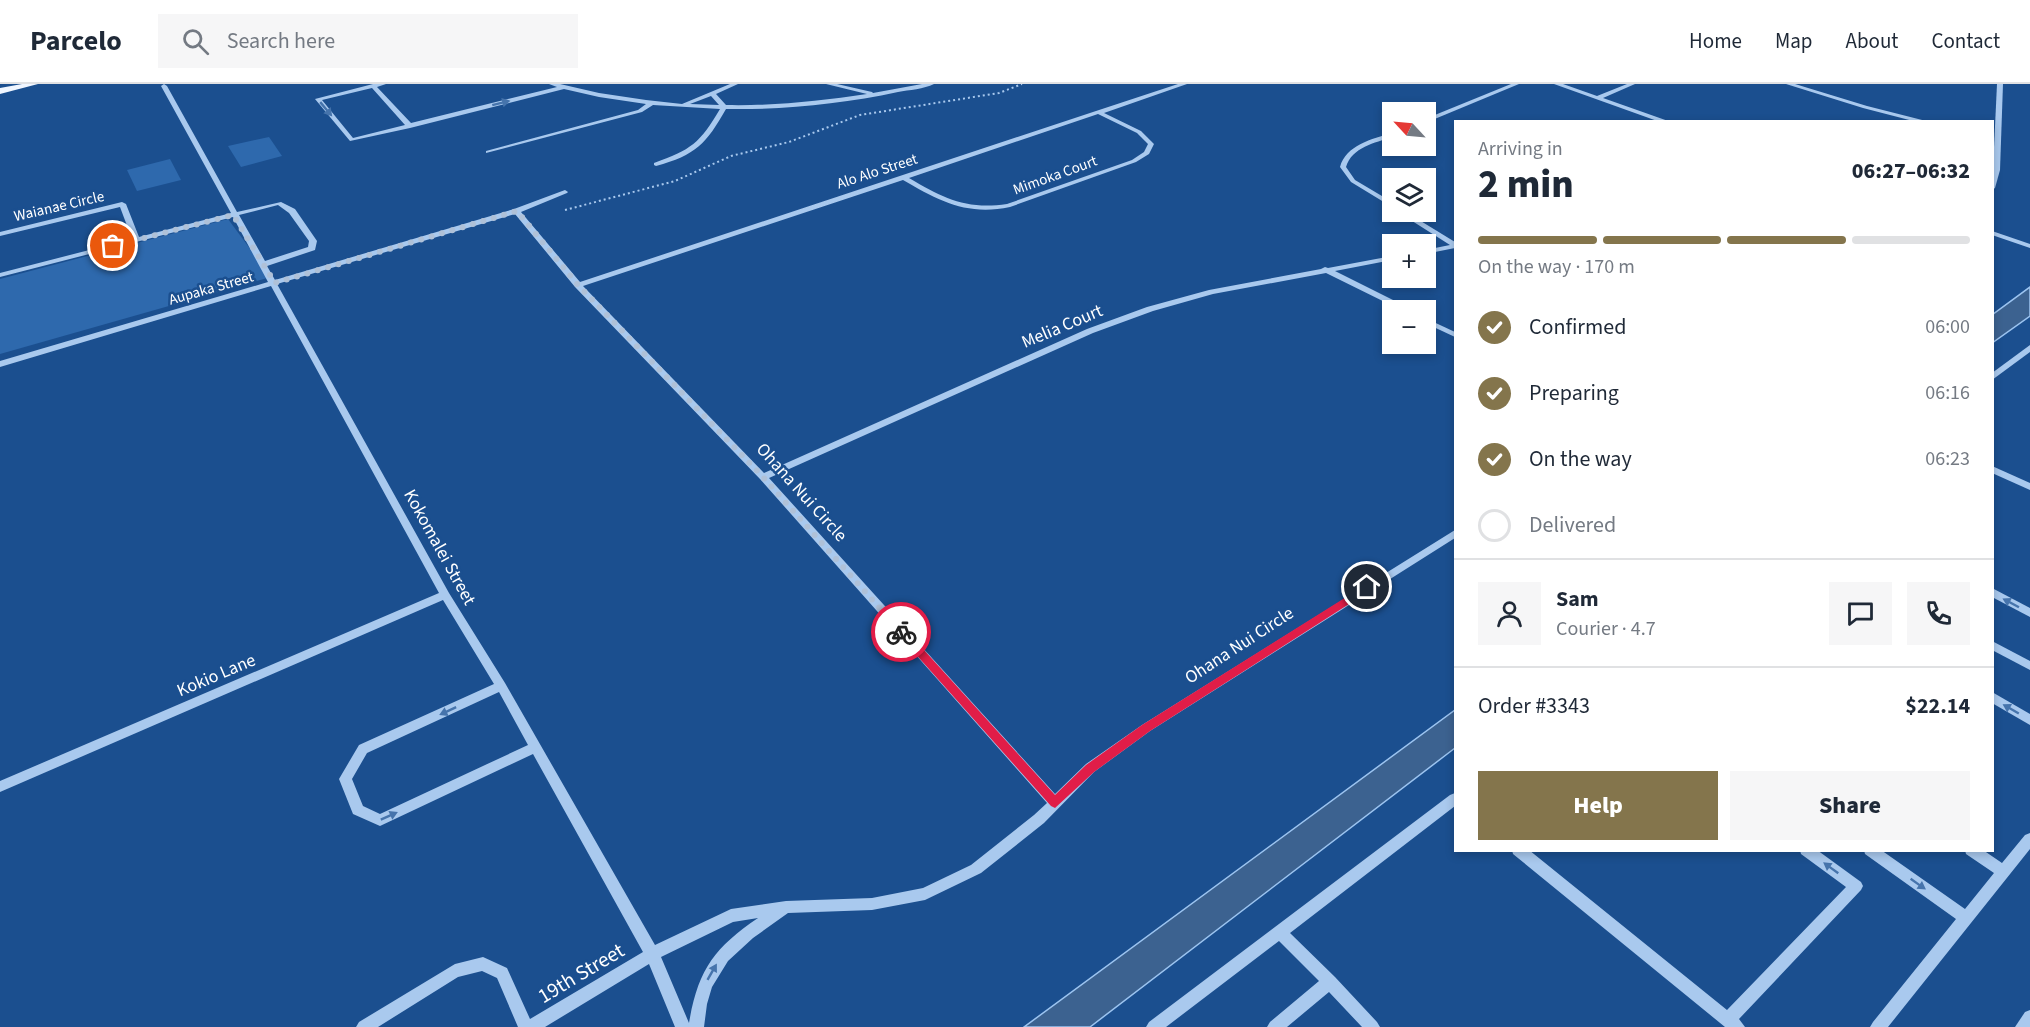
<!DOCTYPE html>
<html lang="en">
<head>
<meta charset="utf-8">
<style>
	body { margin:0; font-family:"Source Sans 3",sans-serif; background:#f6f6f7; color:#1f2937; height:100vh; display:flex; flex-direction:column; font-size:22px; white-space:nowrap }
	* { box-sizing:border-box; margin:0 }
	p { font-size:20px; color:#747a83 }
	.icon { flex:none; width:33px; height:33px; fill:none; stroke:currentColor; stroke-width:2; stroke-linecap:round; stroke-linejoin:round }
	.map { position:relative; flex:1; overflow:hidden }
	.panel { position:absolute; left:1454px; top:36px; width:540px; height:732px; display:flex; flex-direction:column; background:#fff; border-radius:0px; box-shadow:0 3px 9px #0003 }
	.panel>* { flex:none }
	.needle { width:39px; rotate:296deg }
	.fabs { position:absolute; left:1382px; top:18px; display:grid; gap:12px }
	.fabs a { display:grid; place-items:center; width:54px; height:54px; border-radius:0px; background:#fff; box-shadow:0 3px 9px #0003; font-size:30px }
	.pin { position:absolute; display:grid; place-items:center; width:51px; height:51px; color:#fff; margin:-26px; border:3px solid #fff; border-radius:50%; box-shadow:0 2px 6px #0007 }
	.courier { position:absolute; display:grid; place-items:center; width:60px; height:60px; margin:-30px; border:4px solid #e11d48; border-radius:50%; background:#fff; color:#222; box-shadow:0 2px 8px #0007 }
	.head em { font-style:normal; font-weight:800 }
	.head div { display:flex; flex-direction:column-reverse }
	.head { display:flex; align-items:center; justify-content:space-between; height:102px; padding:0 24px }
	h1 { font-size:39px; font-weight:800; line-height:45px }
	.bar { display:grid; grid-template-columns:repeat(4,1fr); gap:9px 6px; align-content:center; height:72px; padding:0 24px }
	.bar i { height:8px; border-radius:4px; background:#e0e1e3 }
	.bar .active { background:#84754c }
	.bar p { grid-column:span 4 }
	.line { display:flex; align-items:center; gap:15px; padding:0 24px; border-top:2px solid #e0e1e3 }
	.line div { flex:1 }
	.round { display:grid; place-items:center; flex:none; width:63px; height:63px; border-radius:0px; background:#f6f6f7 }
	ol { padding:0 24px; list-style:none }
	li { display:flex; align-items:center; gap:18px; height:66px }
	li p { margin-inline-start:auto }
	li .icon { padding:6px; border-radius:50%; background:#84754c; color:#fff; stroke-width:4 }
	li:last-child { color:#747a83 }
	li i { width:33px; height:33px; border:3px solid #e0e1e3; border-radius:50% }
	.primary-button { display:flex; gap:12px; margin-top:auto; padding:12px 24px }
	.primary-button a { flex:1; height:69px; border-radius:0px; background:#84754c; color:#fff; font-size:24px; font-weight:800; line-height:69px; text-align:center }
	.primary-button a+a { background:#f6f6f7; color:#1f2937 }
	header { display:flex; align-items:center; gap:36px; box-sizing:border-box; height:84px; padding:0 30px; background:#fff; border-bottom:2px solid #e0e1e3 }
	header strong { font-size:28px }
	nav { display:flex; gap:33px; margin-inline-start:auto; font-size:21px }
	.search { width:420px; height:54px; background:#f6f6f7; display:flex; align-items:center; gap:15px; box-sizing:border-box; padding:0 21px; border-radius:0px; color:#747a83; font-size:22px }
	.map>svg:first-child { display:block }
	.green { fill:#2e69ad }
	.water { fill:#3c6290; stroke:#9cc4f0; stroke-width:1.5 }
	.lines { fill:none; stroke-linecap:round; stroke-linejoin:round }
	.path { stroke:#a9c9ee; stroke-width:2; stroke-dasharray:2 3; stroke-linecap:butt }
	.minor { fill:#a9c9ee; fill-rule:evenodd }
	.major { fill:#f0f6ff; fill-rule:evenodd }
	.oneway { fill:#4674ac }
	.route { fill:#e11d48 }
	.done { stroke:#afc1d8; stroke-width:6; stroke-dasharray:0 10.8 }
	.labels { text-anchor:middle; stroke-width:5; stroke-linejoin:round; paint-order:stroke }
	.far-street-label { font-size:15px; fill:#fff; stroke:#1b4f8f }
	.street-label { font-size:18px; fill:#fff; stroke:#1b4f8f }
	.near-street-label { font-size:21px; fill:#fff; stroke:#1b4f8f }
</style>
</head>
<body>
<header>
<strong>Parcelo</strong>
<div class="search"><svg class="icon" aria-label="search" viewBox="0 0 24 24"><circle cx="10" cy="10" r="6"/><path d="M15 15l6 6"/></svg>Search here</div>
<nav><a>Home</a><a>Map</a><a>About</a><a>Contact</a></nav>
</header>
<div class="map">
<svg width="2030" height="943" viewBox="0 0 2030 943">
	<rect width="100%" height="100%" fill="#1b4f8f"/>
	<g class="green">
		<path d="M269,53l13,19 -41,11 -13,-21z"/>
		<path d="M170,75l11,21 -44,11 -10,-21z"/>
		<path d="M228,135l43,58 -271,77v-75z"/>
	</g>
	<g class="water">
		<path d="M2030,203v29l-38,27v-28z"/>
		<path d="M1455,626v38l-365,279h-66z"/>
	</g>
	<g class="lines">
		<path class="path" d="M565,126l110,-29 56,-25 58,-14 71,-27 139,-22 23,-9"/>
		<g class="minor">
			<path d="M164,0l3,2 70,126 44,-10 14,7 22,32 -2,9 -48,16 8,14 239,-71 51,-19 3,2 -1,1 -46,19 59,70 516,-171 82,-27h9l-83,29 37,18 13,13 -5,10 -13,8 -126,45c-43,9 -71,-6 -107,-27l-320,106 181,187 323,-144 60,-22 62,-17 112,-21 4,-2 3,1 64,-12v4l-57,11 74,37 1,2h-9l-75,-37 -113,21 -60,17 -60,22 -324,145 286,316 31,-30 56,-39 313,-195v8l-305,193 -56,41 -50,51 -63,50 -56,27 -53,10 -84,3 -35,25 -25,23 -16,26 -5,17 -3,23h-29l-26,-63 -104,63h-27l-21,-49 -15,-7 -24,6 -80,50h-22l3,-5 96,-58 28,-7 24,11 23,51 113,-67 -110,-198 -153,72 -27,-12 -14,-35 20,-34 135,-61 -51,-84 -443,192v-11l439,-188 -168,-307 -271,81v-6l268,-79 -35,-65 -233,60v-4l132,-34 -12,-32 -120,29v-4l122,-30 4,2 13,33 92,-24 -70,-127zM1098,30l39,19 11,11 -4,8 -12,8 -125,44c-41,6 -64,-6 -98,-26zM278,121l11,8 20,28 -1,6 -43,14 -26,-46zM515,130l60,73 185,192 287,324 -13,12 -63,50 -48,23 -51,10 -86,3 -55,8 -76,36 -150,-262 -56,-90 -172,-309zM499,608l29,53 -148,69 -17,-8 -11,-27 15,-26zM758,834c-44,30 -60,52 -69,105l-28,-66 72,-35z"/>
			<path d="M373,0h13l-9,3 34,36 146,-36 -8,-3h11l39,9 47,7 36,4 48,-20h8l-22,10 10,11c47,1 94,-4 141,-11l-41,-10h11l35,8 1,1 49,-9h12c-10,5 -25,6 -36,8 -56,12 -115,18 -172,17 -20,35 -30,46 -70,57l-2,-1v-2c37,-13 46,-20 66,-54l-67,-4 -11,7 -156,41v-2l152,-41 8,-6 -47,-7 -35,-8 -154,39 -60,13 -35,-42zM372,4l33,37 -52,13 -31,-38zM711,12l8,9 -29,-1z"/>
			<path d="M1511,0h8l-94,39v-4z"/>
			<path d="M1554,0h9l34,12 30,-12h8l-32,14 68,24h-11z"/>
			<path d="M1786,0h9l72,22 63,16h-13l-54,-14z"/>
			<path d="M1997,0h6l-3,86 -5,18 -3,2z"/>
			<path d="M1392,49v4c-17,6 -40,10 -46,30l9,13 37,22v5l-41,-25 -11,-15c6,-22 32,-28 52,-34z"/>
			<path d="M1398,128h8l49,30v6l-30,6v-4l25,-5z"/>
			<path d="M1992,147l38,13v4l-38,-13z"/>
			<path d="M1425,234l30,14v5l-30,-14z"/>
			<path d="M2030,261v7l-38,28v-7z"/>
			<path d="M1992,382l38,17v7l-38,-17z"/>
			<path d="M1992,504l38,20v9l-38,-20z"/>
			<path d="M1992,557l38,20v9l-38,-20z"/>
			<path d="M1992,608l38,22v11l-38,-22z"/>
			<path d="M1455,709v13l-165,127 45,44 42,45 3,5h-18l-33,-35 -42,35h-20l3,-5 49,-41 -40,-40 -113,86h-20l3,-5 301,-227z"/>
			<path d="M2030,749v16l-142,178h-18l3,-5 83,-103 -91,-65 -1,-4h17l84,59 29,-36 -28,-19 -1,-4h18l19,13 23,-28z"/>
			<path d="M1512,766h17l198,160 119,-123 -45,-33 -1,-4h17l44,32 2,4 -2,4 -122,129 6,8h-20l-212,-173z"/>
			<path d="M2030,926v17h-15l10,-15z"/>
		</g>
		<path class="major" d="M22,0h16l-38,10v-6z"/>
	</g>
	<defs><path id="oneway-solid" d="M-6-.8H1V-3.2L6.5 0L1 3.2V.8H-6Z" transform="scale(1.5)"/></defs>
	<g class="oneway">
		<use href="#oneway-solid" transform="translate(501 19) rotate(-14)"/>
		<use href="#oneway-solid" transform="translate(326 25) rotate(50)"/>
		<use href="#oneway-solid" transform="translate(2011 519) rotate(-152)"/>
		<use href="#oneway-solid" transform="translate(2011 625) rotate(-150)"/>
		<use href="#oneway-solid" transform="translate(448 627) rotate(155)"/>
		<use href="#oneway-solid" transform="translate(389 732) rotate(-24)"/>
		<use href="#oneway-solid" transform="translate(1831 784) rotate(-144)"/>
		<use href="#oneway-solid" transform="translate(1918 800) rotate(35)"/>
		<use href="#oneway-solid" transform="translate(712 888) rotate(-60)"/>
	</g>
	<path class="route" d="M1367,500l5,3 -1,3 -221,141 -56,41 -39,36 -4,-2 -155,-174 5,-4 4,1 150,166 31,-30 56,-40z"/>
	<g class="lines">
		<path class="done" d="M113,162l120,-31 42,68 242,-72 61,74 185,192 138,155"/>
	</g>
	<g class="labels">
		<g class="far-street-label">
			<text transform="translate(877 87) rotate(-18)" y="5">Alo Alo Street</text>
			<text transform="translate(1055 91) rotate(-20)" y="5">Mimoka Court</text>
			<text transform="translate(59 122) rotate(-13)" y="5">Waianae Circle</text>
			<text transform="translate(211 204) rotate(-16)" y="5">Aupaka Street</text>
		</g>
		<g class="street-label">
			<text transform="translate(1062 242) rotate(-23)" y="6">Melia Court</text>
			<text transform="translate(802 408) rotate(48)" y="6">Ohana Nui Circle</text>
			<text transform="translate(440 463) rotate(61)" y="6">Kokomalei Street</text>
			<text transform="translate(1239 561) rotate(-33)" y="6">Ohana Nui Circle</text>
			<text transform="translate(216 591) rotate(-23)" y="6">Kokio Lane</text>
		</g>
		<g class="near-street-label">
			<text transform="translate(581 889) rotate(-31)" y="7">19th Street</text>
		</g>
	</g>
</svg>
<div class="fabs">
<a><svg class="needle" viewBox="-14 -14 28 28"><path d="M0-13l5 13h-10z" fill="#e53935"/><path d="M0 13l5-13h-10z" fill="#747a83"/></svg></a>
<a><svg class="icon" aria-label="layers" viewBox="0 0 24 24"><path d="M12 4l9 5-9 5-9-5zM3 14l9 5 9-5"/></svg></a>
<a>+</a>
<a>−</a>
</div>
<div class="pin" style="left:113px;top:162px;background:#ea580c"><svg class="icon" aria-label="bag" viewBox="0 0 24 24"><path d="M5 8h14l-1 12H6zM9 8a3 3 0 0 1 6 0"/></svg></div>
<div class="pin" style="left:1367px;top:503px;background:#1f2937"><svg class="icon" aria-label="home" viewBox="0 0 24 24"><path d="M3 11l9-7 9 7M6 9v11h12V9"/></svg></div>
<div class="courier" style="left:901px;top:548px"><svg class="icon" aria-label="bike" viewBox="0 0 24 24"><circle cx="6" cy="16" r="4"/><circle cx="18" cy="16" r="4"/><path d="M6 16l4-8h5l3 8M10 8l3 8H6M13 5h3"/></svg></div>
<section class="panel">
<div class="head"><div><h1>2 min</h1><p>Arriving in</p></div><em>06:27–06:32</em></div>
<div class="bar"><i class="active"></i><i class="active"></i><i class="active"></i><i></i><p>On the way · 170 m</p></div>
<ol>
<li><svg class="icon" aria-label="check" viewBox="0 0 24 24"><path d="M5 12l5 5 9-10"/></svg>Confirmed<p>06:00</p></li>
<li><svg class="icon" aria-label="check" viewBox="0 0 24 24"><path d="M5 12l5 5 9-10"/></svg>Preparing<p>06:16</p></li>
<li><svg class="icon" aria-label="check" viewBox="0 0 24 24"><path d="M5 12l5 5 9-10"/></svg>On the way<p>06:23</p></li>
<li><i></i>Delivered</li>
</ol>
<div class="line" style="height:108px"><a class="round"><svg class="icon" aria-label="person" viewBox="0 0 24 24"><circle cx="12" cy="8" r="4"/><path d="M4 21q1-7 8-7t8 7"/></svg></a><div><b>Sam</b><p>Courier · 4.7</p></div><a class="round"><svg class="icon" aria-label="chat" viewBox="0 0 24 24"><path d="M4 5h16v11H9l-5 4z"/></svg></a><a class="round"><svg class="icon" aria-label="phone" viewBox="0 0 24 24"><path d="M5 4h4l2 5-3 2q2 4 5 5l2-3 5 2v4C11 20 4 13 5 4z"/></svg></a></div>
<div class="line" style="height:78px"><div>Order #3343</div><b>$22.14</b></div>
<div class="primary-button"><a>Help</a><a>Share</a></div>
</section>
</div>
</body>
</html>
